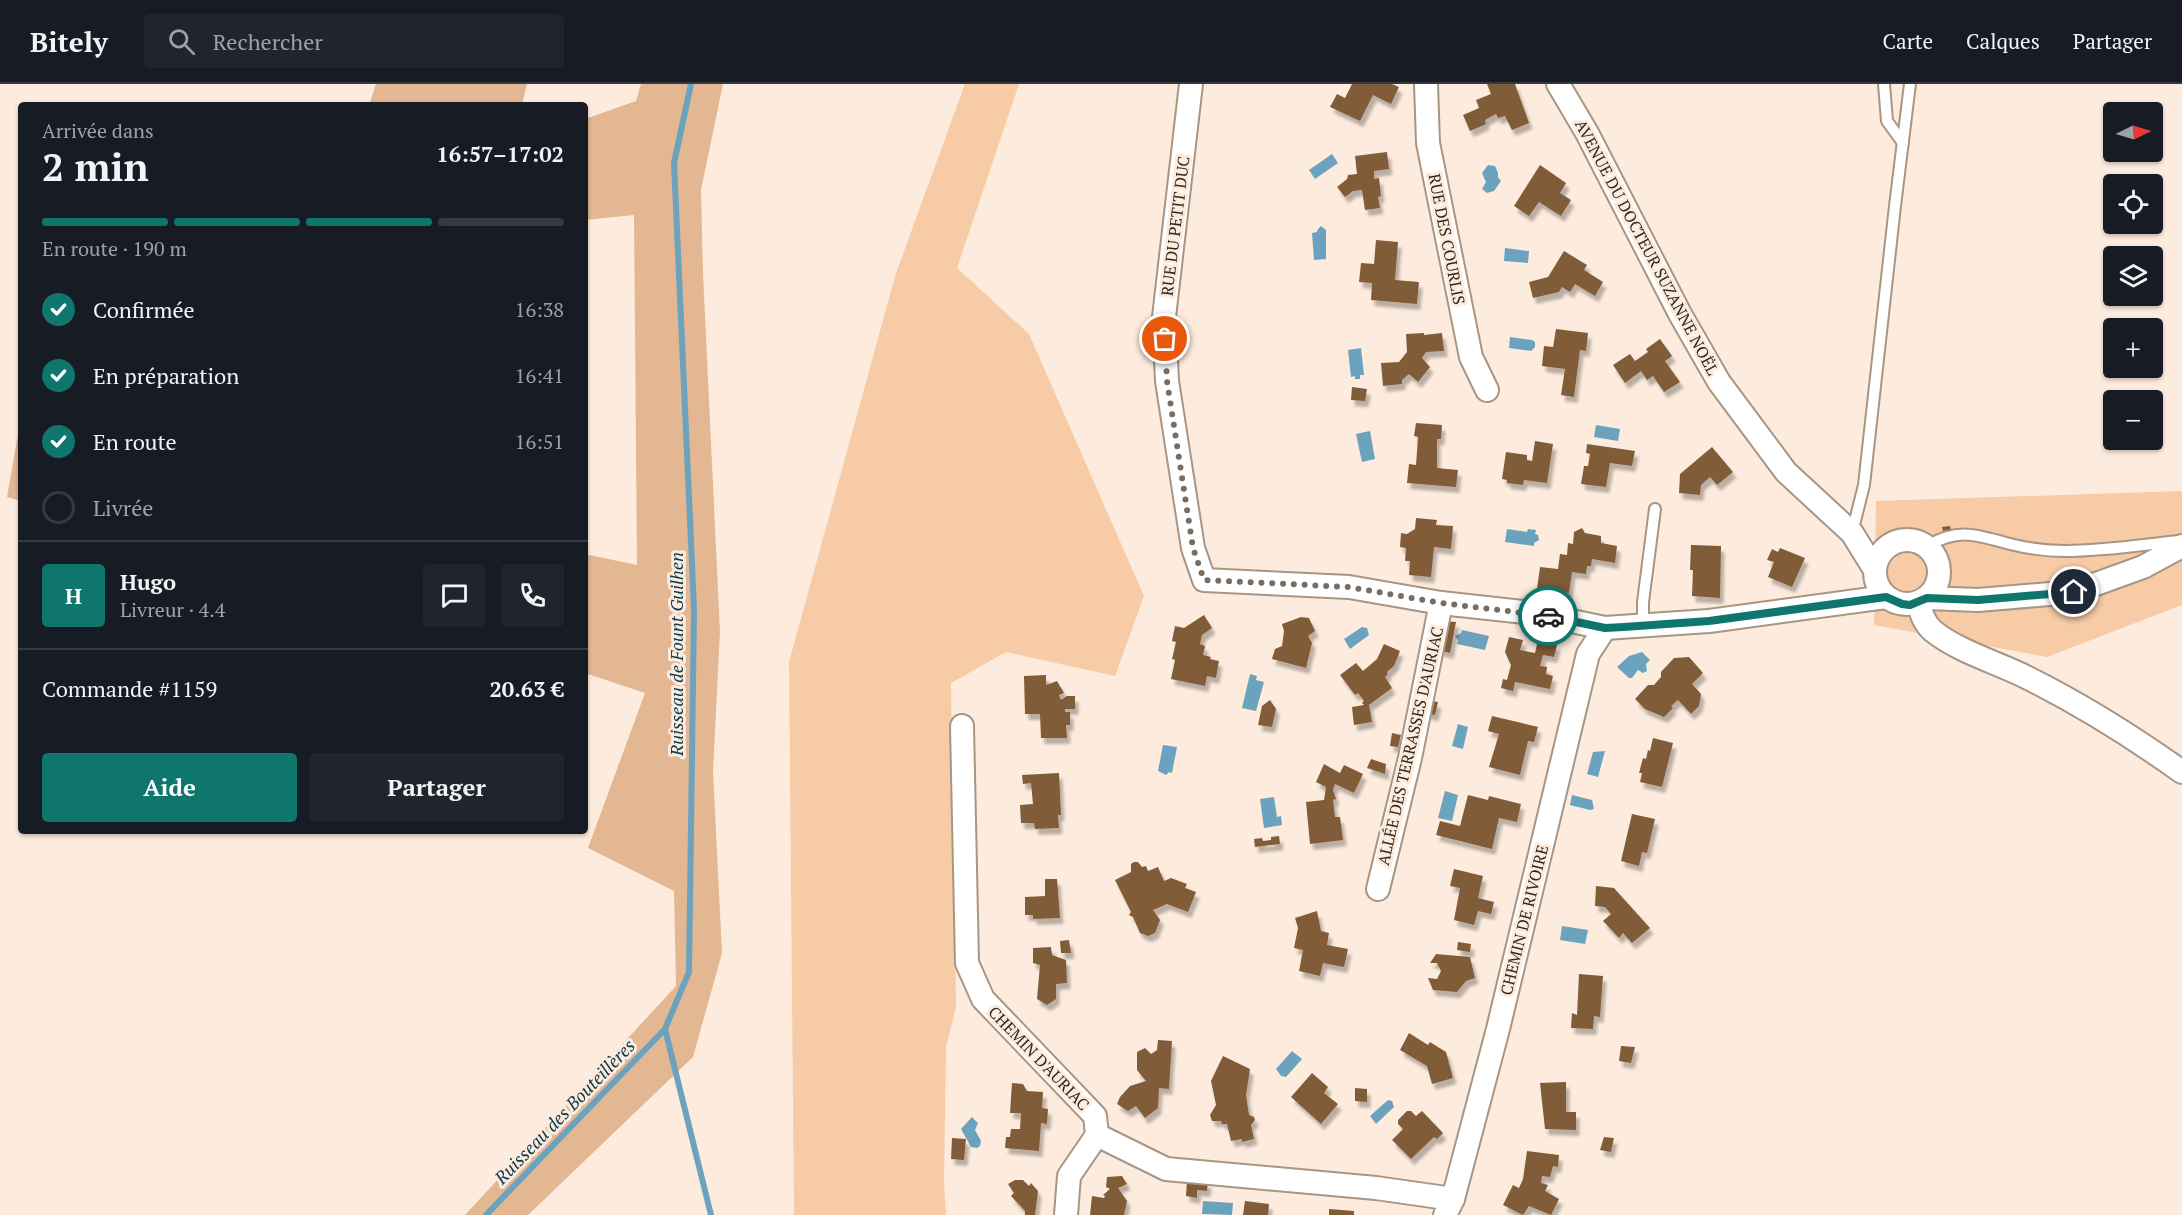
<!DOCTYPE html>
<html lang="fr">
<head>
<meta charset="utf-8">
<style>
	body { margin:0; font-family:"PT Serif",serif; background:#20242c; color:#f1f3f6; height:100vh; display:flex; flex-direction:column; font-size:22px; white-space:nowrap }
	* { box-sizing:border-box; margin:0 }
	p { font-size:20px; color:#9ea1a6 }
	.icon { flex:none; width:33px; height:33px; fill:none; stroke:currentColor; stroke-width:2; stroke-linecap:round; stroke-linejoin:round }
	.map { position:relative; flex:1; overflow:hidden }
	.panel { position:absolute; left:18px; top:18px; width:570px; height:732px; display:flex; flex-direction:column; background:#171b24; border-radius:6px; box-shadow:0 2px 4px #0004 }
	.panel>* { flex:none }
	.needle { width:39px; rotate:85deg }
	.buttons { position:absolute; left:2103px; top:18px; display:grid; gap:12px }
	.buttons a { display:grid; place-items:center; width:60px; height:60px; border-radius:6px; background:#171b24; box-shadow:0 2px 4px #0004; font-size:30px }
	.pin { position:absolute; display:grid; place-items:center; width:51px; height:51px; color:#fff; margin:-26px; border:3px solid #fff; border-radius:50%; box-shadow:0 2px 6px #0007 }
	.courier { position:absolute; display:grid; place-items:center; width:60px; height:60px; margin:-30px; border:4px solid #0f766e; border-radius:50%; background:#fff; color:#222; box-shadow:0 2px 8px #0007 }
	.summary em { font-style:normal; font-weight:700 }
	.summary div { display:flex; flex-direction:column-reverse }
	.summary { display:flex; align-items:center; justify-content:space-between; height:102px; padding:0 24px }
	h1 { font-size:39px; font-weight:700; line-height:45px }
	.bar { display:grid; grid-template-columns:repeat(4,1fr); gap:9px 6px; align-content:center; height:72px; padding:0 24px }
	.bar i { height:8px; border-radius:4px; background:#363941 }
	.bar .current { background:#0f766e }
	.bar p { grid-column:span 4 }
	.line { display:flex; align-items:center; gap:15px; padding:0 24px; border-top:2px solid #363941 }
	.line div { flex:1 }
	.round { display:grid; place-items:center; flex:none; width:63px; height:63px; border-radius:6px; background:#20242c }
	ol { padding:0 24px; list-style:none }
	li { display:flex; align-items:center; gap:18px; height:66px }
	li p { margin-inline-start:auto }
	li .icon { padding:6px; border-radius:50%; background:#0f766e; color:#fff; stroke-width:4 }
	li:last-child { color:#9ea1a6 }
	li i { width:33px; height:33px; border:3px solid #363941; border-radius:50% }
	.action { display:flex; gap:12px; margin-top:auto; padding:12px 24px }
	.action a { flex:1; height:69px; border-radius:6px; background:#0f766e; color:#fff; font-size:24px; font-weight:700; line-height:69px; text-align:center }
	.action a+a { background:#20242c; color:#f1f3f6 }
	header { display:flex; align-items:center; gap:36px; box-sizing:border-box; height:84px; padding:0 30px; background:#171b24; border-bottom:2px solid #363941 }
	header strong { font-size:28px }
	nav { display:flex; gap:33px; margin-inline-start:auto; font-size:21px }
	.search { width:420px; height:54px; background:#20242c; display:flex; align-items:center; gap:15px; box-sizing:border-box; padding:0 21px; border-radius:6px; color:#9ea1a6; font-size:22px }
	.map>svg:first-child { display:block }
	.green { fill:#f6cba6 }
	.forest { fill:#e2b792 }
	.water { fill:#6ba2be }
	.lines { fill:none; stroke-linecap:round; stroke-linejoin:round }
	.stream { stroke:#6ba2be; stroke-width:6 }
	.building { fill:#815b38; filter:url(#shadow) }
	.service-casing { stroke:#a89584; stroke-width:14 }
	.minor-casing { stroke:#a89584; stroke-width:26 }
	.service { stroke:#fff; stroke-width:10 }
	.minor { stroke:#fff; stroke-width:22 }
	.done { stroke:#776d63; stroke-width:6; stroke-dasharray:0 10.8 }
	.route { stroke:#0f766e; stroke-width:8 }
	.labels { text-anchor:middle; stroke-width:6; stroke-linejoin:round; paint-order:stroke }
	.street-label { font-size:16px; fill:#2f2821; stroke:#fdecde }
	.water-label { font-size:18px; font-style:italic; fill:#08394d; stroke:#fdecde }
</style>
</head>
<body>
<header>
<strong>Bitely</strong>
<div class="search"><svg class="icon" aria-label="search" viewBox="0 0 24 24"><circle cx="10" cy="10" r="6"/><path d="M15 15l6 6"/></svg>Rechercher</div>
<nav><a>Carte</a><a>Calques</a><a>Partager</a></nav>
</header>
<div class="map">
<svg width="2182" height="1131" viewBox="0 0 2182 1131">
	<defs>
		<filter id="shadow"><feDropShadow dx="3.5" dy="6" stdDeviation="1.5" flood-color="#0004"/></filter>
	</defs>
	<rect width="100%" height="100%" fill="#fdecde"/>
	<g class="green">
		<path d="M965,0h54l-62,184 72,66 115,262 -29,80 -109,-24 -55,31 5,324 -10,40 -2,133 2,35h-152l-5,-553 107,-389z"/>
		<path d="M2182,407v114l-135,52 -173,-32 2,-124z"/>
	</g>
	<g class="forest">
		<path d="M376,0h151l-5,21h-153z"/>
		<path d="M641,0h82l-22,106 2,84 17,358 -7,139 9,182 -29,104 -165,158h-63l211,-229 -2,-95 -86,-43 57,-155 -60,-20v-119l52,11 -3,-350 -49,5v-101l51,-18z"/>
		<path d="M19,344h2v73l-14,-4z"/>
	</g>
	<g class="water">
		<path d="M1332,70l6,9 -23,16 -6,-9z"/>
		<path d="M1488,81l7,1 3,7v4l3,4 -7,10 -7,2 -5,-4 4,-7 -4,-9z"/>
		<path d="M1321,142l5,4v29l-12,1 -2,-27 5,-1 1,-3z"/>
		<path d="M1505,164l24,3 -1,12 -24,-2z"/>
		<path d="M1510,253l22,3 3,2v5l-4,4 -22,-3z"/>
		<path d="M1361,264l3,27h-4v4h-5v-3l-4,1 -3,-27z"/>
		<path d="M1596,341l24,4 -2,12 -24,-4z"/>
		<path d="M1370,347l5,28 -13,3 -6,-28z"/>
		<path d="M1507,445l20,3 1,-3 8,1 -1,4 3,1 1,5 -5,3v3l-29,-4z"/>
		<path d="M1362,543l5,1 2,7 -19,14 -6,-10z"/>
		<path d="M1462,546l27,6 -4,14 -28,-6 1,-4 -3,-4 6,-3z"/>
		<path d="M1642,568l8,8 -4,4 1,7 -4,2 -5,-3 -6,8h-3l-12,-11 12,-11z"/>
		<path d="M1250,590l7,2 -1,4 8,2 -8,29 -14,-3z"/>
		<path d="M1458,640l10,3 -5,22 -11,-3z"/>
		<path d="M1163,661l14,2 -5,26 -3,-1 -3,3 -8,-4z"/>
		<path d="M1605,667l-7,26 -11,-3 6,-22z"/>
		<path d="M1445,707l13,4 -6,26 -14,-3z"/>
		<path d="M1572,711l20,5 2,9 -4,1 -20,-5z"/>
		<path d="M1274,713l3,20 4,-1 1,9 -18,3 -4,-29z"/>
		<path d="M1562,842l26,4 -3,14 -25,-4z"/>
		<path d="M1292,967l10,8 -16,18 -5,-1 -5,-7z"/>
		<path d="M1388,1016l4,1 2,6 -18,17 -6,-8z"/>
		<path d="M972,1033l6,6 -3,7 6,11 -1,5 -3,2 -6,-1 -10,-18z"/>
		<path d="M1203,1117l30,2 -1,12 -30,-1z"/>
	</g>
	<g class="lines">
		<g class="stream">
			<path d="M691,0l-17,79 20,446 -5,363 -24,57 46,186"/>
			<path d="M486,1131l179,-186"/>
		</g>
	</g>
	<g class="building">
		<path d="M1352,0h40l7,3 -8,17 -18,-9 -13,26 -30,-14 7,-13 8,4z"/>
		<path d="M1487,0h28l14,39 -17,7 -7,-14 -7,2 -2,-4 -11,6 1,4 -16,7 -7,-16 16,-7 -3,-8 15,-6z"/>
		<path d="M1387,68l2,17 -15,2v8l5,-1 2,18 -3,1 2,11 -15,2 -3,-20 -9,1 -8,6 -8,-10 10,-8 1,-4 9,-1 -2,-18z"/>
		<path d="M1540,81l26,18 -6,10 11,7 -10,16 -22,-14 -10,14 -15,-10z"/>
		<path d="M1376,156l22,2 -3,38 24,2 -2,22 -46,-4 1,-17 -13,-1 2,-19 13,1z"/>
		<path d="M1564,167l23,14 -3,5 19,12 -8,14 -20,-12 -5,8 -8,-5 -3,5 -26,6 -4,-16 19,-5z"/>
		<path d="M1556,245l32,4 -2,18 -6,-1 -6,47 -13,-2 4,-26 -23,-3 2,-20 9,1z"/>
		<path d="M1424,249v2l18,-2 2,18 -18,1 -4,6 8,9 -12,15 -9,-8 -7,6v4l-19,2 -2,-23 18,-1 8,-10 -1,-18z"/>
		<path d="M1660,255l12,17 -7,5 15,21 -16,10 -11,-16 -6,4 -6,-9 -16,12 -12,-18 17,-11 5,7 13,-9 -2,-3z"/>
		<path d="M1352,303l15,2 -2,12 -14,-1z"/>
		<path d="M1416,339l26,2 -1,14h-4v29l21,2 -2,17 -49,-4 2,-19 7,1 2,-28 -4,-1z"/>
		<path d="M1535,357l18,3 -6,39 -23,-3 -1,5 -16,-2v-3l-5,-1 4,-27 21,3v5l5,1z"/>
		<path d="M1587,360l48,7 -3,15 -22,-3 -4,24 -25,-3 3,-18h4l2,-12 -4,-1z"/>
		<path d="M1712,363l21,25 -16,13 -7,-8 -9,8 -1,10 -21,-2 1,-19z"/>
		<path d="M1416,434l21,2 -1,5 17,1 -2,23 -17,-2 -3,30 -22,-2 1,-14h-5l1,-13 -6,-1 1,-14 6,1 8,-5z"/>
		<path d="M1950,442l1,4 -8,1 -1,-4z"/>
		<path d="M1582,444l3,5 16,3v7l16,3 -2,17 -23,-4 -1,7h-4l-1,8 -14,-2 -3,21 -32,-4 3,-22 18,2 2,-15 7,1 1,-12 5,1 1,-12z"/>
		<path d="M1691,461l30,1 -1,52 -28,-2 1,-26h-3z"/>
		<path d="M1780,464l25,10 -13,29 -24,-10 6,-15 -7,-2 5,-11 6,3z"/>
		<path d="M1204,531l8,13 -10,7 -2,9 5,2 -2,9 8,2 -1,2 9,2 -3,17 -9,-2 -2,10 -34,-7 4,-19 -3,-1 4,-17 -4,-1 3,-15 9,2z"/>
		<path d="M1301,533l8,1 6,13 -7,5 4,7 -6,25 -34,-9 3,-10 7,-3 2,-15 -2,-7z"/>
		<path d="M1441,537l15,1 -6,31 -14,-4z"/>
		<path d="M1509,553l14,3 -3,10 15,3 3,-13 19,5 -3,12 -11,-2 -3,11 7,1 -1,7 7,2 -3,13 -35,-7 -2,9 -12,-3 2,-9 4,1 4,-15 -6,-13z"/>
		<path d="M1384,560l16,7 -6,15 -7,6 1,2 -3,3 7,11 -23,17 3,17 -18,3 -2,-18 12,-2 -2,-2 2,-2 -6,-8 -3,2 -15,-20 16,-12 7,8 14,-12z"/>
		<path d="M1689,573l14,16 -11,11 9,10 -2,12 -8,8 -13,-14 -7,6 2,2 -9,9 -19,-8 -10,-10 13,-14h6l7,-8v-5l13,-14z"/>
		<path d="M1046,591v10l11,-4 7,12 -5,2 2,5 6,-4h8v13h-10v3h5v13h-4l1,13h-26l-1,-24h-15l-1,-38z"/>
		<path d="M1270,616l6,9 -4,18 -14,-2 4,-19z"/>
		<path d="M1426,616l12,2 -3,13 -11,-2z"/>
		<path d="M1492,632l46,11 -4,15 -6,-1 -8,34 -31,-8 10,-33 -11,-3z"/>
		<path d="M1392,649l9,2 -3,12 -8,-1z"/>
		<path d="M1653,654l20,5 -11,44 -22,-5 2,-9h-3l4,-15 3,1 2,-9 2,1z"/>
		<path d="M1371,675l15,5 -1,10 -18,-6z"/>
		<path d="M1324,680l16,9 4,-8 19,9 -9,19 -19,-9 -2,6 3,9 -3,1 2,17h5l3,23 -33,4 -4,-42 18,-2 2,-13 -10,-5z"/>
		<path d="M1059,689l2,42h-3l1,13 -24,1 -1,-6h-13l-1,-18 13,-1 -2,-21 -8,1 -1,-9z"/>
		<path d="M1468,711l20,5 1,-4 32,8 -4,18 -18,-4 -7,31 -56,-14 4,-14 20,5z"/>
		<path d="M1632,730l23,5 -8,34 -5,-1 -3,14 -18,-5z"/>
		<path d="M1279,752l1,8 -25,3 -1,-8 8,-1 1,3 8,-1v-3z"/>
		<path d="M1134,778h4l4,5 4,-1 2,5 10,-4 6,14 7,-3 16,6 -2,4 11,4 -8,20 -21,-8 -14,6 7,10 -5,13 -7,3 -8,-3 -7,-16 -4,-2 2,-3 -16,-32 16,-8v-8z"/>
		<path d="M1454,785l29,7 -5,22 16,4 -3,12 -13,-3 -4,14 -20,-5 6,-32 -10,-2z"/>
		<path d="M1045,795h12l3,39 -27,1v-4h-8v-18l20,-1z"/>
		<path d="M1596,802l18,2 36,40 -18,15 -9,-10 -4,5 -16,-17 8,-7 -6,-7 -10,-1z"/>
		<path d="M1317,827l4,20 8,2 -2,12 21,4 -4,18 -21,-4 -3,13 -21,-5 4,-21 -9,-2 4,-20 -3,-10z"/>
		<path d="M1069,856l2,13h-10l-1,-12z"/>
		<path d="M1458,858l13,2 -1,8 -13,-2z"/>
		<path d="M1051,863l1,8 14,5 1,23 -11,1v15l-9,6 -10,-6 3,-34 -7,-2v-15z"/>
		<path d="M1436,870l34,3 5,21 -9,3 -9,11 -24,-2 -5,-12 9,1 4,-8 -4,-8h-7z"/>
		<path d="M1579,890l24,2 -3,41 -6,-1 -1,13 -22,-1 1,-15 5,2z"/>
		<path d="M1409,949l19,12 2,-3 16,10 7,26 -21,6 -5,-18 -27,-16z"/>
		<path d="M1158,956l14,1 -3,48 -10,-1 -1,20 -13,10 -9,-12 -8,5 -11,-7 3,-7 10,-11 16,-5 -9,-11v-18l8,-4 6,6 6,-4z"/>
		<path d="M1621,962l14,1 -4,16 -12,-2z"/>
		<path d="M1223,972l27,13 -4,26 3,20 5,2 1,3 -4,5 3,14 -12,3v-3l-11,2 -4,-17h-5l-1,-3h-9l-2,-6 6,-10 -5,-24z"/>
		<path d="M1312,989l16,14 -4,6 14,11 -17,20 -30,-27z"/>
		<path d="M1566,998v30h10v18l-31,-1 -5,-46z"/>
		<path d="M1012,999l11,1 4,7 16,1 -1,16 6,1 -1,15 -6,-1 -2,28 -34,-3 1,-11h4l1,-8h9l1,-16h-11z"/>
		<path d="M1355,1004l12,1v13l-12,-1z"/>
		<path d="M1407,1027h4l5,5 6,-5 21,22 -6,6 -3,-2 -23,22 -19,-19 11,-11 -5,-5v-4z"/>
		<path d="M1604,1053l10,1 -3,14 -11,-2z"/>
		<path d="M952,1054l14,1 -2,21 -13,-1z"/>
		<path d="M1527,1067l32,4 -1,12 -5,-1 -3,11 -8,-1 -1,7 7,2 -3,6 14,8 -8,16 -22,-9 -6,9 -20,-10 10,-20 6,3 4,-9z"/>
		<path d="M1122,1092l5,8 -9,4 9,13 -3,14h-34l2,-19 12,2 1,-2 -2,-1 7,-6 -4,-2 1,-10z"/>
		<path d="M1015,1096h8l6,6 2,-3 7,8 -3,24h-10v-4l-14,-15 3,-3 -6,-9z"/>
		<path d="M1187,1096l21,2 -1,9 -10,-1v8l-11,-2z"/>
		<path d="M1245,1117l24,3 -1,11h-25z"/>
		<path d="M1329,1125l25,2v4h-25z"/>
	</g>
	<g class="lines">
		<defs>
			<g id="service">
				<path d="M1884,0l3,37 16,22"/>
				<path d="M1852,449l12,-48 31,-279 15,-122"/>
				<path d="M1927,462c32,-19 50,-11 83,-2 16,4 37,7 55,7 38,0 76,-6 114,-10"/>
				<path d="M1643,541v-23l12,-93"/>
			</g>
			<g id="minor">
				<path d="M1191,0l-27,233 3,64 26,167 11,32 145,7 92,16 92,10 72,15 104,-7 177,-24"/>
				<path d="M1426,0l2,59 43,214 16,33"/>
				<path d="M1558,0l29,49 93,181 39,68 67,90 66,61 23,37"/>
				<circle cx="1907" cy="488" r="32"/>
				<path d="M1927,514l51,2 96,-8 69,-25 39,-21"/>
				<path d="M1919,519c2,11 5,20 14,28 26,21 66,32 95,47 54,27 105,59 154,94"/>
				<path d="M962,642l5,237 16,36 112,117 2,19 69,34 210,19 77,11"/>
				<path d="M1378,805l32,-131 31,-155"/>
				<path d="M1066,1131l3,-39 28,-41"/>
				<path d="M1445,1131l8,-16 45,-170 90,-375 17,-26"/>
			</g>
		</defs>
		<use href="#service" class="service-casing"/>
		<use href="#minor" class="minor-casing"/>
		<use href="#service" class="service"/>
		<use href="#minor" class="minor"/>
	</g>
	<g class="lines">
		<path class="done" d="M1165,255l2,42 26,167 11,32 145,7 92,16 107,13"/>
		<path class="route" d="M1548,532l57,12 19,-1 85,-6 177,-24 16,7 8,1 17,-7 51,2 96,-8"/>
	</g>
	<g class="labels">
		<g class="street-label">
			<text transform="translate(1175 142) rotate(-83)" y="6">RUE DU PETIT DUC</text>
			<text transform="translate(1447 155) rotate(79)" y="6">RUE DES COURLIS</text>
			<text transform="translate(1647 163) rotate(62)" y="6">AVENUE DU DOCTEUR SUZANNE NOËL</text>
			<text transform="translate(1410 662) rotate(-77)" y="6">ALLÉE DES TERRASSES D'AURIAC</text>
			<text transform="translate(1524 836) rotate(-76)" y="6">CHEMIN DE RIVOIRE</text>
			<text transform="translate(1039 974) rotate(46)" y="6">CHEMIN D'AURIAC</text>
		</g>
		<g class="water-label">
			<text transform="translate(677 570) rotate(-90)" y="6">Ruisseau de Fount Guilhen</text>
			<text transform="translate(565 1028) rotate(-46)" y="6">Ruisseau des Bouteillères</text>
		</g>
	</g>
</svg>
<div class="buttons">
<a><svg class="needle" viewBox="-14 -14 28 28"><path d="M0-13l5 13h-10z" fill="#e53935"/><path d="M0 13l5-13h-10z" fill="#9ea1a6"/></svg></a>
<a><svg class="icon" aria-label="locate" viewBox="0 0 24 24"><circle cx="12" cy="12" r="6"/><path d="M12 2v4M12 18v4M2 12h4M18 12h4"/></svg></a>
<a><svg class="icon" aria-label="layers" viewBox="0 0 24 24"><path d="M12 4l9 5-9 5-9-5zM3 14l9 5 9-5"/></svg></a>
<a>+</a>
<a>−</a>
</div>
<div class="pin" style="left:1165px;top:255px;background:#ea580c"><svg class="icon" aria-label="bag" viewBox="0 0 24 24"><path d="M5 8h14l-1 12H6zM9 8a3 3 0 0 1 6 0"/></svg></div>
<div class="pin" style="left:2074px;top:508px;background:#1f2937"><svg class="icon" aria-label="home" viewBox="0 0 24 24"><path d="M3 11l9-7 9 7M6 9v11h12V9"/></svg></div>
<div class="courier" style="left:1548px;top:532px"><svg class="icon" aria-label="car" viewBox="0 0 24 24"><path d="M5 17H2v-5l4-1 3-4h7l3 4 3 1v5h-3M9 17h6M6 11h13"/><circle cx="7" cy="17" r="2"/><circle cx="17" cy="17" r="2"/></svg></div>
<section class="panel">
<div class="summary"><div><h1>2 min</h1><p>Arrivée dans</p></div><em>16:57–17:02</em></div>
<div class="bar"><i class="current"></i><i class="current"></i><i class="current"></i><i></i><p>En route · 190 m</p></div>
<ol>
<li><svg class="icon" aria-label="check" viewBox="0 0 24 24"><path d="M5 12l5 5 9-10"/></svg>Confirmée<p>16:38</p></li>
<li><svg class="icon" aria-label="check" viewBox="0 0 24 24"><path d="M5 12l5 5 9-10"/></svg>En préparation<p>16:41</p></li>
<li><svg class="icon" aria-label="check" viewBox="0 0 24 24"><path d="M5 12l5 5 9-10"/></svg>En route<p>16:51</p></li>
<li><i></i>Livrée</li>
</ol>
<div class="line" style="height:108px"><b class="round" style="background:#0f766e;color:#fff">H</b><div><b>Hugo</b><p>Livreur · 4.4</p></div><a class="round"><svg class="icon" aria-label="chat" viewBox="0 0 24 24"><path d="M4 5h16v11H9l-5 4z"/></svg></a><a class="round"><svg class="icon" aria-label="phone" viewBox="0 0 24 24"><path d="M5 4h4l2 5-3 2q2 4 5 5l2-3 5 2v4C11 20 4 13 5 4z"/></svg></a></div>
<div class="line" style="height:78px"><div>Commande #1159</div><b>20.63 €</b></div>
<div class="action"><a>Aide</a><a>Partager</a></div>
</section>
</div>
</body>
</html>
